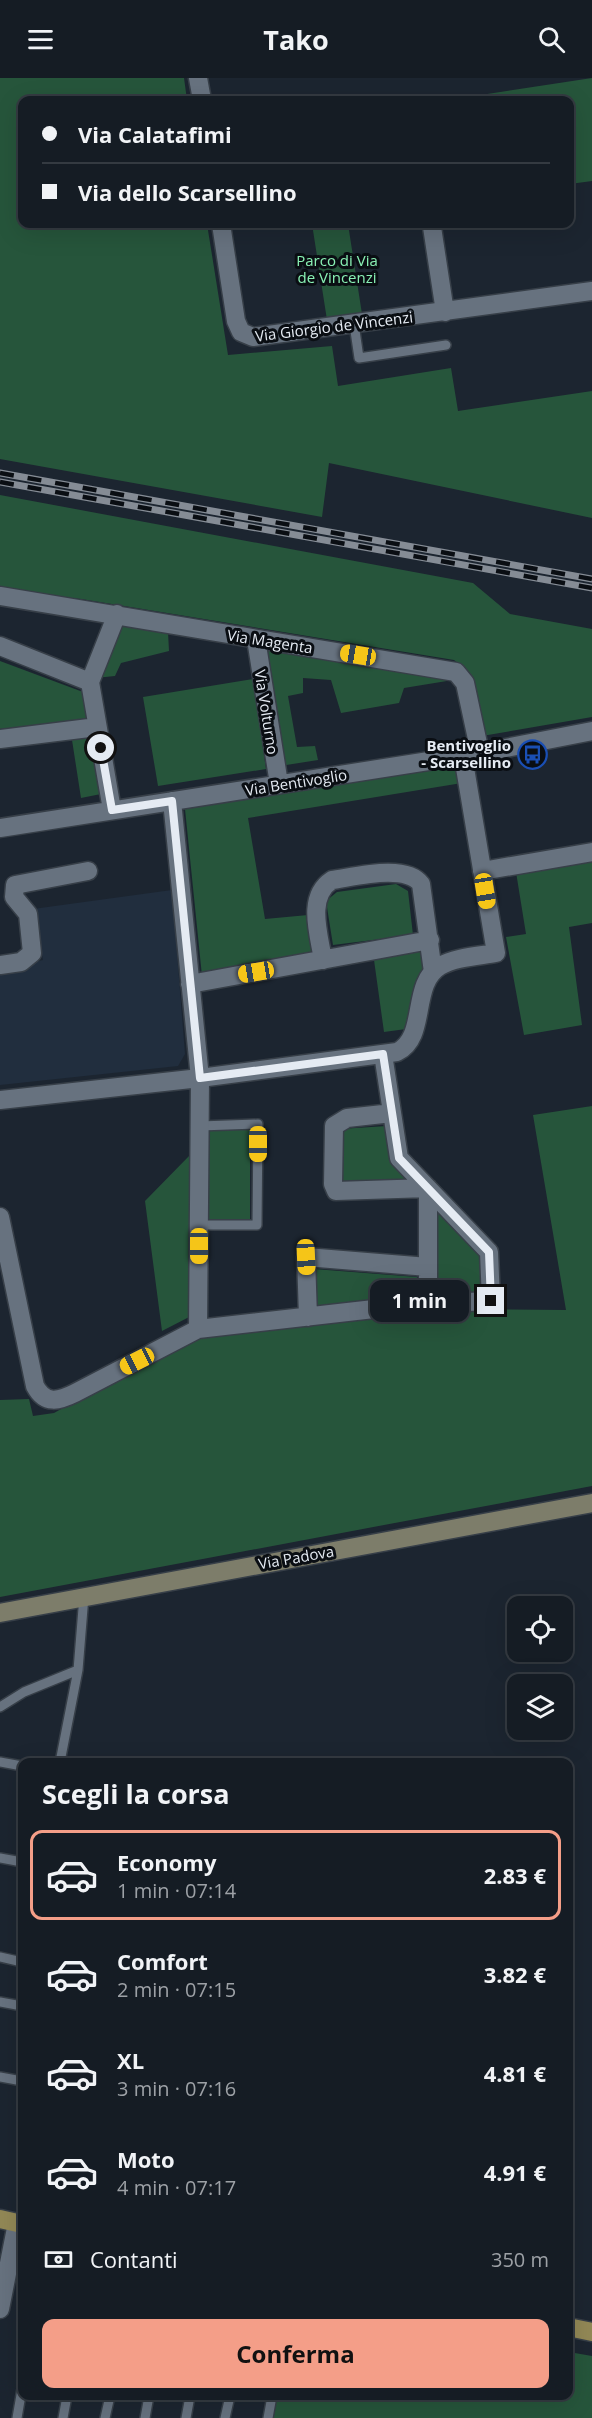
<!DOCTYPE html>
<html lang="it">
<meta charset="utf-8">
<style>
:root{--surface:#151c24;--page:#1e252c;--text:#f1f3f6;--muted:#9da1a6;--line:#343a41;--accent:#f49e88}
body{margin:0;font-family:"Open Sans",sans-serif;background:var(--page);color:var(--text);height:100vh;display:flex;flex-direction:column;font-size:22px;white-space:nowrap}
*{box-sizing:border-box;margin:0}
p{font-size:20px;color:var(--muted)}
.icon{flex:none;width:33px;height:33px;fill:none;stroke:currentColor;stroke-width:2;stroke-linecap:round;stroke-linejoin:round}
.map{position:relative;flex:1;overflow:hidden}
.drawer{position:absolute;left:18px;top:1680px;width:555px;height:642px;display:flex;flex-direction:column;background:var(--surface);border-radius:12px;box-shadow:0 6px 24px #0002,0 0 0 2px var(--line)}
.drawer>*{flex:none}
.guide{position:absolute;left:18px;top:18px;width:556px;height:132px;border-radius:12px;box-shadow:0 6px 24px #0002,0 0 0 2px var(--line);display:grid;align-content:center;height:132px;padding:0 24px;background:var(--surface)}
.controls{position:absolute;left:507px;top:1518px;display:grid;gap:12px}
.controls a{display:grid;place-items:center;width:66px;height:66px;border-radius:12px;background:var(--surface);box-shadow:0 6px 24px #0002,0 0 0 2px var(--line);font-size:30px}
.end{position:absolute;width:27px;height:27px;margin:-14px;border:8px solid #e5ebf3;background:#111;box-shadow:0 0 0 3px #111}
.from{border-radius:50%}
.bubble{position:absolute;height:42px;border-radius:12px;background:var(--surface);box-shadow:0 6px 24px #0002,0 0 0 2px var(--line);font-size:20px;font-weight:700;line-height:42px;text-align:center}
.car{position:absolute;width:18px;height:36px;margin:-18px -9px;border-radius:8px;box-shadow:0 0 4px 2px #0007;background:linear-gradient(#f5c518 24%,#345 0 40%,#f5c518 0 76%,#345 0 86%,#f5c518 0)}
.guide b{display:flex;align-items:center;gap:21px;height:57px;font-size:22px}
.guide b+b{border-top:2px solid var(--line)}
.guide i{width:15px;height:15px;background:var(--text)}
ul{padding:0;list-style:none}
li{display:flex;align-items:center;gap:18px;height:90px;margin:0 12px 9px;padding:0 12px;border:3px solid transparent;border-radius:12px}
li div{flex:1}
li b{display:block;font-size:22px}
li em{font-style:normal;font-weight:700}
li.selected{border-color:var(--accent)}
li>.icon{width:54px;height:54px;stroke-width:1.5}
h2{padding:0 24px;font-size:27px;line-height:72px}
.pay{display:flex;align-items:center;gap:15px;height:66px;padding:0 24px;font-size:22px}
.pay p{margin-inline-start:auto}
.button{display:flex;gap:12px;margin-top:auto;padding:12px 24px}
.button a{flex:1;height:69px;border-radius:12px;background:var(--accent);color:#111;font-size:24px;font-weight:700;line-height:69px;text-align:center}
header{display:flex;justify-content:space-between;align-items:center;height:78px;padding:0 24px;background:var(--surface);font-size:27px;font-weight:700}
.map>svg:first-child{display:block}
</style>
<header><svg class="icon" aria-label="menu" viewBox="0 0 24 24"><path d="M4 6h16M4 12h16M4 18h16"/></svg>Tako<svg class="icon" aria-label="search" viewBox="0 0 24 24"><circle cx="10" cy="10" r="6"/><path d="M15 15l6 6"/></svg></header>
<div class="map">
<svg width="592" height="2340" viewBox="0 0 592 2340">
<rect width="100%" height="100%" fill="#1c2530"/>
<path fill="#212e3e" d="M172,812L185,976L178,988L0,1007V892L43,882L33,831Z"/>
<path fill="#26553b" d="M0,0H184L187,22H22V146H207L228,277L332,268L338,308L451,290L458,333L592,313V440L329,385L322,439L0,381Z
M592,0V103L570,106V22H448Z
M312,146H348L362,236L327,242Z
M0,417L473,505L510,536L592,551V639L482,658L468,593L454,582L81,521L18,514L0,509Z
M119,543L168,554L169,573L121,585L115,598L95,600Z
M264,568L453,602L404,610L399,625L341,635L331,602L303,600V615L288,618L297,669L315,668L318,682L280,688Z
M0,583L83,614L88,641L0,651Z
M253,601L266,691L158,708L143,619Z
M91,659L101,716L81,720L72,662Z
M458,685L462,705L248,740L265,841L308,837L316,877L202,898L185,731Z
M592,783V845L569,849L582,947L524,957L506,859L526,856L516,794Z
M396,806L408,813L413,857L333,867L326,823L337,814Z
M421,873L423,892L406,951L384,954L374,882Z
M592,1028V1408L0,1519V1322L29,1321L33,1338L54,1335L198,1255L427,1231L566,1232L533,1037Z
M387,1048L392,1081L406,1103L342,1108L340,1051Z
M207,1052H250V1144H207Z
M190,1077L193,1237L162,1253L145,1123Z
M435,1125L480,1178L482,1218L434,1221Z
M314,1191L417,1199L416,1217L316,1228Z
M569,2274L592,2278V2340H273L277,2318H568Z"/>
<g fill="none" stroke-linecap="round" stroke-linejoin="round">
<defs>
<path id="lane" d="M354,246L359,280L446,267
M199,1147H257L258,1046L200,1048
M0,1629L24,1614L78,1592
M0,1684L22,1688
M60,1684L78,1592L84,1518
M0,1780L22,1784
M0,1879L22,1884
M0,1924L22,1928
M0,1999L22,2003
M17,2340L22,2311
M63,2340L67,2318
M105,2340L110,2318
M145,2340L149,2318
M186,2340L190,2318
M225,2340L230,2318
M268,2340L272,2318"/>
<path id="street" d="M198,0L202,22
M221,146L236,243L241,254L253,259L592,213
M432,149L445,234
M0,518L456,594L465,605L480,675
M256,561L279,706
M0,568L90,604
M0,661L97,649
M172,723L200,1000L198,1251
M112,732L90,604L117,536
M0,750L480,675L592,653
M482,793L592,774
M323,882C319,856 306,819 332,802C354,799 406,785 421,806L433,894
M0,887L21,884L32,875L28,836L14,819L15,807L88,793
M190,906L430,862
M0,1022L200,1000L397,974C428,959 410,906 440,888C455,879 479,878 496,875L463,678
M392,1035L347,1040L334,1048L333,1106L336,1113L428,1110V1226
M0,1139L35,1308C45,1327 59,1323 75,1315L198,1251L418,1226L491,1223L489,1174L399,1080L383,976
M308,1239L306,1179L428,1189
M0,2231L17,2145"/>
<path id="secondary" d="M0,1535L592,1425"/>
<path id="primary" d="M0,2141L22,2146
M568,2249L592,2254"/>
</defs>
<use href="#lane" stroke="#373f48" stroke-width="12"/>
<use href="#street" stroke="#373f48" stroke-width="21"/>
<use href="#secondary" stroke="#373f48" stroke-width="21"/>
<use href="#primary" stroke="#373f48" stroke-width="21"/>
<use href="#lane" stroke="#67727f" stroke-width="9"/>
<use href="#street" stroke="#67727f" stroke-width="18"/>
<use href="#secondary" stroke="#7d7d6a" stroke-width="18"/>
<use href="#primary" stroke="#928856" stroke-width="18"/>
<defs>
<path id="rail" d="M0,395L592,501
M0,404L592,510"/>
</defs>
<use href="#rail" stroke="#858c95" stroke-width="7"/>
<use href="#rail" stroke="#0a0e13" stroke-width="4.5" stroke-dasharray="14" stroke-linecap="butt"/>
</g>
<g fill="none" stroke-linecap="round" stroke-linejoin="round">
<path stroke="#e5ebf3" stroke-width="8" d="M101,670L112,732L172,723L200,1000L383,976L399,1080L489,1174L491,1223"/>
</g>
<defs>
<symbol id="bus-ring" viewBox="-11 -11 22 22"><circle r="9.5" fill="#0a0e13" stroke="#1a4fb4" stroke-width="1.5"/><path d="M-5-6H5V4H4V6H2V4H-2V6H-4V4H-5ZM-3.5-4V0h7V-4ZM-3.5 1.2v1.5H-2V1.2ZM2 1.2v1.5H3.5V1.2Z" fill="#1a4fb4"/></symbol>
</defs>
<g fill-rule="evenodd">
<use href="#bus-ring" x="516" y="660" width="33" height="33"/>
</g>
<g text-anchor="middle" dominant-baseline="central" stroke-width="6" stroke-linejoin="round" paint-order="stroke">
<g font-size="15" fill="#89f1b4" stroke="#0a0e13">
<text x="337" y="182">Parco di Via<tspan x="337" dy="17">de Vincenzi</tspan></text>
</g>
<g font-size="15" fill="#e5ebf3" stroke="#0a0e13">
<text transform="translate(334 248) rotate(-7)">Via Giorgio de Vincenzi</text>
<text transform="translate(270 563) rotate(9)">Via Magenta</text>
<text transform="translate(267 634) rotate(81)">Via Volturno</text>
<text transform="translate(296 704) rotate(-9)">Via Bentivoglio</text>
<text transform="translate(296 1479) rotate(-10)">Via Padova</text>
</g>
<g font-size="15" font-weight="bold" fill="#e5ebf3" stroke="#0a0e13" text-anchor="end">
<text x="511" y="667">Bentivoglio<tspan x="511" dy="17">- Scarsellino</tspan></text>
</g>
</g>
</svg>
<div class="controls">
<a><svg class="icon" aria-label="locate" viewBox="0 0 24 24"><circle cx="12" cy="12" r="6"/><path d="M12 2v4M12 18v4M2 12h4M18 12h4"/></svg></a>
<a><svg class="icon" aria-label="layers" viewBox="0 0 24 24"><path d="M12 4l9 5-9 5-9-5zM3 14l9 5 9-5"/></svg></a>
</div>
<i class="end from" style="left:101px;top:670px"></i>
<i class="end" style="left:491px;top:1223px"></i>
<div class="bubble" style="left:370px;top:1202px;width:99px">1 min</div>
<i class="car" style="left:358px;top:577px;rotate:279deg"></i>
<i class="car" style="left:485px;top:813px;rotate:171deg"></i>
<i class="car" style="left:256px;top:894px;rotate:260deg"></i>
<i class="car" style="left:258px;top:1066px;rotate:180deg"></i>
<i class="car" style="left:199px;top:1168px;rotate:180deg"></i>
<i class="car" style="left:306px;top:1179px;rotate:177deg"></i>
<i class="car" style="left:137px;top:1283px;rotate:243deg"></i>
<div class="guide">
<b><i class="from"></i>Via Calatafimi</b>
<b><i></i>Via dello Scarsellino</b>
</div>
<section class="drawer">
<h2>Scegli la corsa</h2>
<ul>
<li class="selected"><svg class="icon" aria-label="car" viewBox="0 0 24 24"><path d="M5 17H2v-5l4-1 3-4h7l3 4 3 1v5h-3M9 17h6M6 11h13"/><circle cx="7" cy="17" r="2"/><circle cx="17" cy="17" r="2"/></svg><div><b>Economy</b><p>1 min · 07:14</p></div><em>2.83 €</em></li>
<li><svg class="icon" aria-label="car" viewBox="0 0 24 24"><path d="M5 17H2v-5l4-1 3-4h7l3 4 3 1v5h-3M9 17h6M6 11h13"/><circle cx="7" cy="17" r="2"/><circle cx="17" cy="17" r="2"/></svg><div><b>Comfort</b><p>2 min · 07:15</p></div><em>3.82 €</em></li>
<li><svg class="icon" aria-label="car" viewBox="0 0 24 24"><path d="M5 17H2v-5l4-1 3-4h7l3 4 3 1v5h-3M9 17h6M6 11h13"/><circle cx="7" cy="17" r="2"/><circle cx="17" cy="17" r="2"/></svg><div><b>XL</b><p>3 min · 07:16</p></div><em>4.81 €</em></li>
<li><svg class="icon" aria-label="car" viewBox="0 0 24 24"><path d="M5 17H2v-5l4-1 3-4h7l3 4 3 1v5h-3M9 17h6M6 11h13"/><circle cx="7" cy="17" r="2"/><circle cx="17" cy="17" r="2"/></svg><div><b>Moto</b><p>4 min · 07:17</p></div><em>4.91 €</em></li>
</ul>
<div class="pay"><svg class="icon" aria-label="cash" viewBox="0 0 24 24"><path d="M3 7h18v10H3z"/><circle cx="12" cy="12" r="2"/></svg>Contanti<p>350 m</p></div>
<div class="button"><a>Conferma</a></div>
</section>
</div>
